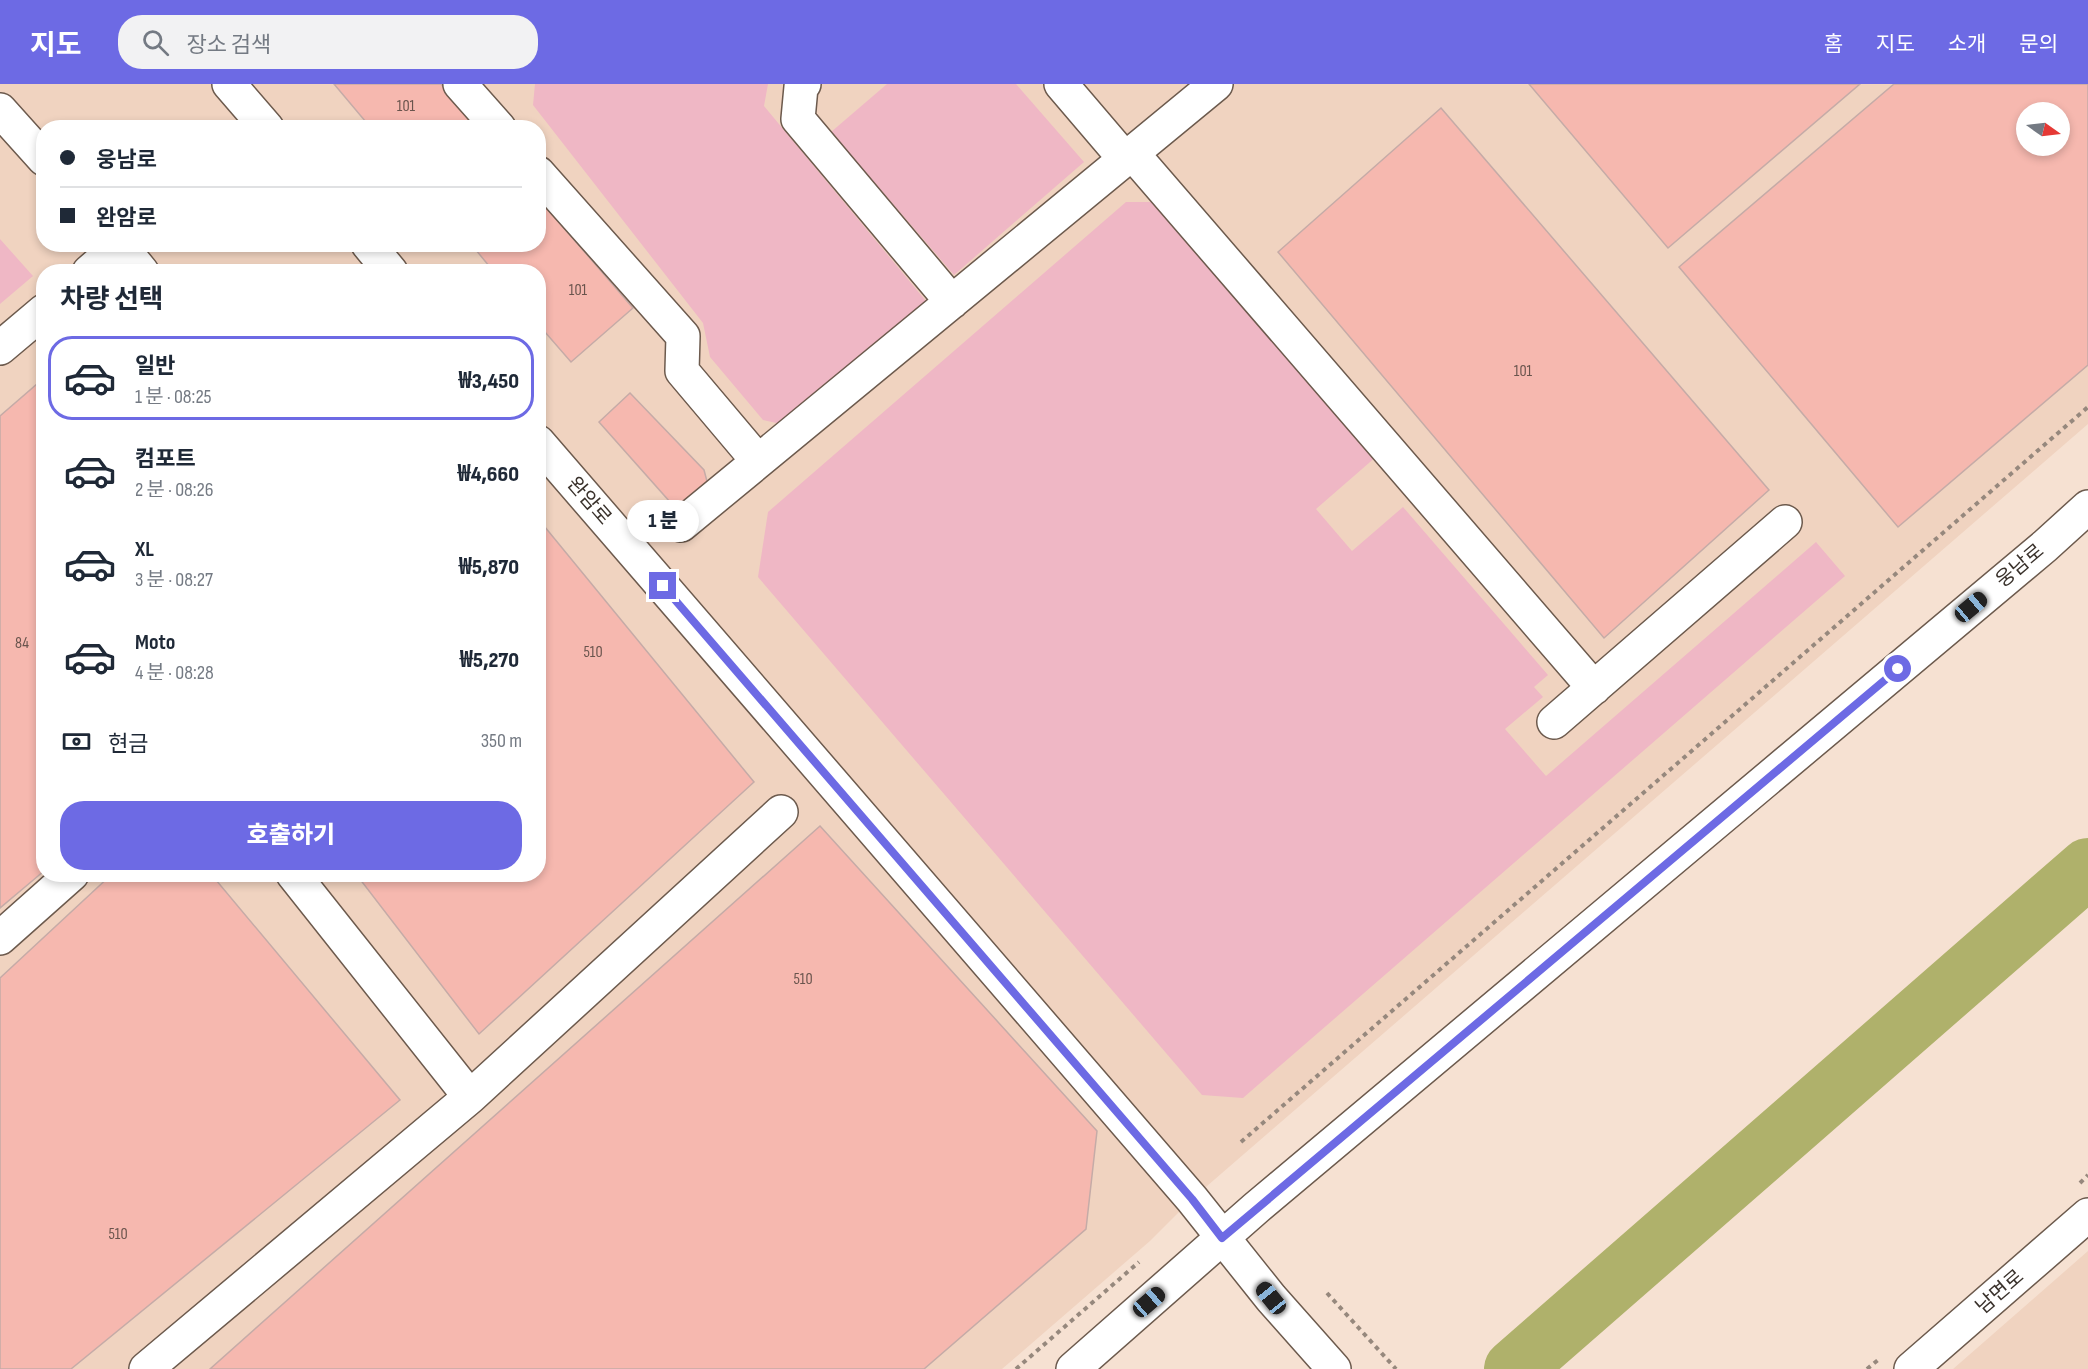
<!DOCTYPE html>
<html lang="ko">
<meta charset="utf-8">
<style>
:root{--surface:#fff;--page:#f2f2f3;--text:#1f2937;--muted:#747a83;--line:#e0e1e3;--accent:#6d6ae4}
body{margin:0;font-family:"Sofia Sans Condensed","Noto Sans KR",sans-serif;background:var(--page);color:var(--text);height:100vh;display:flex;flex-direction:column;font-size:22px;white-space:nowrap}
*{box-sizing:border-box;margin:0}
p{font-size:20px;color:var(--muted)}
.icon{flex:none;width:33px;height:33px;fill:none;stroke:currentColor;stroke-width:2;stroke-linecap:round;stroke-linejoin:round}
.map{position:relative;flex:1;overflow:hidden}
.panel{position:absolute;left:36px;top:180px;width:510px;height:618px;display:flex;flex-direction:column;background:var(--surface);border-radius:24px;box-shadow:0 3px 9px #0003}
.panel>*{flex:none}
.banner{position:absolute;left:36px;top:36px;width:510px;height:132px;border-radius:24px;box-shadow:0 3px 9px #0003;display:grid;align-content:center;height:132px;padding:0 24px;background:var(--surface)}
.needle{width:39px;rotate:104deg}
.controls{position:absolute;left:2016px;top:18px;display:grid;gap:12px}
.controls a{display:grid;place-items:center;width:54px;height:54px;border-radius:50%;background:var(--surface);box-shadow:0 3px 9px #0003;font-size:30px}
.end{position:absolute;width:27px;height:27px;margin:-14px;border:8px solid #6d6ae4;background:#fff;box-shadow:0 0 0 3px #fff}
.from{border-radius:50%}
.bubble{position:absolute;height:42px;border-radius:21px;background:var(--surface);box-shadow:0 3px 9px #0003;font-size:20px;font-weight:800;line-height:42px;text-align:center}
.car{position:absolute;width:18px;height:36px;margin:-18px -9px;border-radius:8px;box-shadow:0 0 4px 2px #0007;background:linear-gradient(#222 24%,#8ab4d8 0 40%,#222 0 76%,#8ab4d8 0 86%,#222 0)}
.banner b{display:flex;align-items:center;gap:21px;height:57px;font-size:22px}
.banner b+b{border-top:2px solid var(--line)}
.banner i{width:15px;height:15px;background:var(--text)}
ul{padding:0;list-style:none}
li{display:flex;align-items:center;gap:18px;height:84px;margin:0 12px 9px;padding:0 12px;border:3px solid transparent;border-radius:24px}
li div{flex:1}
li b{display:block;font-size:22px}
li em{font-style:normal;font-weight:800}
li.active{border-color:var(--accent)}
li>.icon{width:54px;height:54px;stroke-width:1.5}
h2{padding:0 24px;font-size:27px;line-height:72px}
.pay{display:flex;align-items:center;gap:15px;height:66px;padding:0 24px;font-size:22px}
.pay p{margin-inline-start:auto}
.cta{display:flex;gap:12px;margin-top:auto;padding:12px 24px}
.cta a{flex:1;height:69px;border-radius:24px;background:var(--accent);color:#fff;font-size:24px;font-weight:800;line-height:69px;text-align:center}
header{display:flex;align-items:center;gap:36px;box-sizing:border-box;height:84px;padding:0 30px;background:var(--accent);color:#fff}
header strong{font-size:28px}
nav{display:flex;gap:33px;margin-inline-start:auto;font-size:21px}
.search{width:420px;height:54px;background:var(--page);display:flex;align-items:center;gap:15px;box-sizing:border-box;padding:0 21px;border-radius:24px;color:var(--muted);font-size:22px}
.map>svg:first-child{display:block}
</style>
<header>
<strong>지도</strong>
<div class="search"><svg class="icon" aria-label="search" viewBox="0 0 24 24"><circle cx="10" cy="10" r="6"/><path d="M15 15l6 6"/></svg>장소 검색</div>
<nav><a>홈</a><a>지도</a><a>소개</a><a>문의</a></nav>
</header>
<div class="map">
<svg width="2088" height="1285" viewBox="0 0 2088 1285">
<rect width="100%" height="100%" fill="#f6e1d2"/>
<path fill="#f0d3c0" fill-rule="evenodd" d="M0,0H2088V340L1192,1115L1150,1157L1002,1285H0ZM2026,28H2060V62H2026ZM44,44H538V160H44ZM44,188H538V790H44Z
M2088,1167V1285H1953Z"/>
<path fill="#efb7c5" d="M535,0H768L764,22L926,217L781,340L763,336L710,273L703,239L533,21Z
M887,0H1016L1084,78L954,191L831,48Z
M1126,118H1159L1377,372L1316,425L1352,467L1403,423L1548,591L1534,603L1543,613L1505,645L1546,692L1816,458L1845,492L1243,1014L1202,1011L758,493L768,428Z
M0,155L33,192L0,220Z"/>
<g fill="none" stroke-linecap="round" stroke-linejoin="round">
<path stroke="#afb16b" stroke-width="60" d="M1514,1285L2088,784"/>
</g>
<path fill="#f6b8af" stroke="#c5aba7" stroke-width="1.5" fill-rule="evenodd" d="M334,0H441L478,44H371Z
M1529,0H1860L1668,164Z
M1894,0H2088V281L1898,443L1679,183ZM2026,28H2060V62H2026Z
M1441,24L1769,406L1604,554L1278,168Z
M538,114L633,224L571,278L538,240V188H494L471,160H538Z
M44,294V787L0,824V332Z
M630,309L704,386L708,401L683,424L671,419L599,338Z
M540,437L754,698L479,950L356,790H538Z
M820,742L1097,1047L1086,1145L924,1285H210Z
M112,790H211L400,1016L71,1285H0V894Z"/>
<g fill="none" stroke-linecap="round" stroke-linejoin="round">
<defs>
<path id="minor" d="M460,0L499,44
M804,0L801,3L798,35L952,218
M1061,0L1125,75
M0,26L44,75
M1132,69L1594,604
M538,89L683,252L682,287L758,377
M89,188L120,161L142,188
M0,264L44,227
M681,441L1216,0
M1554,638L1785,438
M293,790L470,1013
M0,854L72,790
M146,1285L470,1013L781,728
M1073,1285L1256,1124L2045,462L2088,423
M1911,1285L2088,1131"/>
<path id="major" d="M229,0L267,44
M368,160L391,188
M538,358L1192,1115L1271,1214L1334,1285"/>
</defs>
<use href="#minor" stroke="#6c5a4d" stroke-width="36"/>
<use href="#major" stroke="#6c5a4d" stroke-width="36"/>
<path stroke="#96887d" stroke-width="4" stroke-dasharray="4.5 4.5" stroke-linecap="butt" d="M1241,1058L2088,323
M2080,1099L2088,1091
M1327,1209L1396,1285
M1016,1285L1139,1178
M1867,1285L1878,1276"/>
<use href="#minor" stroke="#fff" stroke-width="33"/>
<use href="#major" stroke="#fff" stroke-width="33"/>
</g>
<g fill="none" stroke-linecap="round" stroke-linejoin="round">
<path stroke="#6d6ae4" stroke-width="8" d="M663,502L1192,1115L1222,1154L1898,585"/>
</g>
<g text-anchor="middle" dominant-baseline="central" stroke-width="4.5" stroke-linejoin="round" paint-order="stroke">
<g font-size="16" fill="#69544d">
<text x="406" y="22">101</text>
<text x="578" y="206">101</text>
<text x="1523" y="287">101</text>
<text x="22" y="559">84</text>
<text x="593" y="568">510</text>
<text x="803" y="895">510</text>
<text x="118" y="1150">510</text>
</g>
<g font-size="20" fill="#3a322c" stroke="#fff">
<text transform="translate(589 417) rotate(49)">완암로</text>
<text transform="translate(2020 482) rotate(-40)">웅남로</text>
<text transform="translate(2000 1208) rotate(-41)">남면로</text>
</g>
</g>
</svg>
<div class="controls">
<a><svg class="needle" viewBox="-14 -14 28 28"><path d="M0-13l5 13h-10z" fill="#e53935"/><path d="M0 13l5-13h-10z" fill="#747a83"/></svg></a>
</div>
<i class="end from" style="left:1898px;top:585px"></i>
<i class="end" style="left:663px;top:502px"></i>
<div class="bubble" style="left:627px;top:416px;width:72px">1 분</div>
<i class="car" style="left:1971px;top:523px;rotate:50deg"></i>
<i class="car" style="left:1271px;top:1214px;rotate:321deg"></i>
<i class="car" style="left:1149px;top:1218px;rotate:49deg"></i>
<div class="banner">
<b><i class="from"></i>웅남로</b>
<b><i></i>완암로</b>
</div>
<section class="panel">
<h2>차량 선택</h2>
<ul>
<li class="active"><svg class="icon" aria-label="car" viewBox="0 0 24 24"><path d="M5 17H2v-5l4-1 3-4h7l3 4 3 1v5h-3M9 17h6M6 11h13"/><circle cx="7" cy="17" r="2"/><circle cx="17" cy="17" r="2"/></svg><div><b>일반</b><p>1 분 · 08:25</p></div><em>₩3,450</em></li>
<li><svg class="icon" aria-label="car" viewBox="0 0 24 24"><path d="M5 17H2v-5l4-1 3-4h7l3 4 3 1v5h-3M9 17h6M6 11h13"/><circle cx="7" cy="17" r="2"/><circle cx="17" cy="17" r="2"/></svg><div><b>컴포트</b><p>2 분 · 08:26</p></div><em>₩4,660</em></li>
<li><svg class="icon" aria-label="car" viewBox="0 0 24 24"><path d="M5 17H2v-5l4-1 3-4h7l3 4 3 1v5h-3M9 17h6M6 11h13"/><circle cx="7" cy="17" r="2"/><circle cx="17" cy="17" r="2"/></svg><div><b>XL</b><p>3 분 · 08:27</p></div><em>₩5,870</em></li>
<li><svg class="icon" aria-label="car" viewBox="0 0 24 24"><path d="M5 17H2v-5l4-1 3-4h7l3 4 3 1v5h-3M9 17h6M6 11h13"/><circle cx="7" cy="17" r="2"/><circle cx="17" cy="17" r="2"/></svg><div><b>Moto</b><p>4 분 · 08:28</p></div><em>₩5,270</em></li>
</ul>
<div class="pay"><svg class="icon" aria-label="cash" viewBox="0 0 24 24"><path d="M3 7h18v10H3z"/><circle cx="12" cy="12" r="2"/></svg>현금<p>350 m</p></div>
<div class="cta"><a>호출하기</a></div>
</section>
</div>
